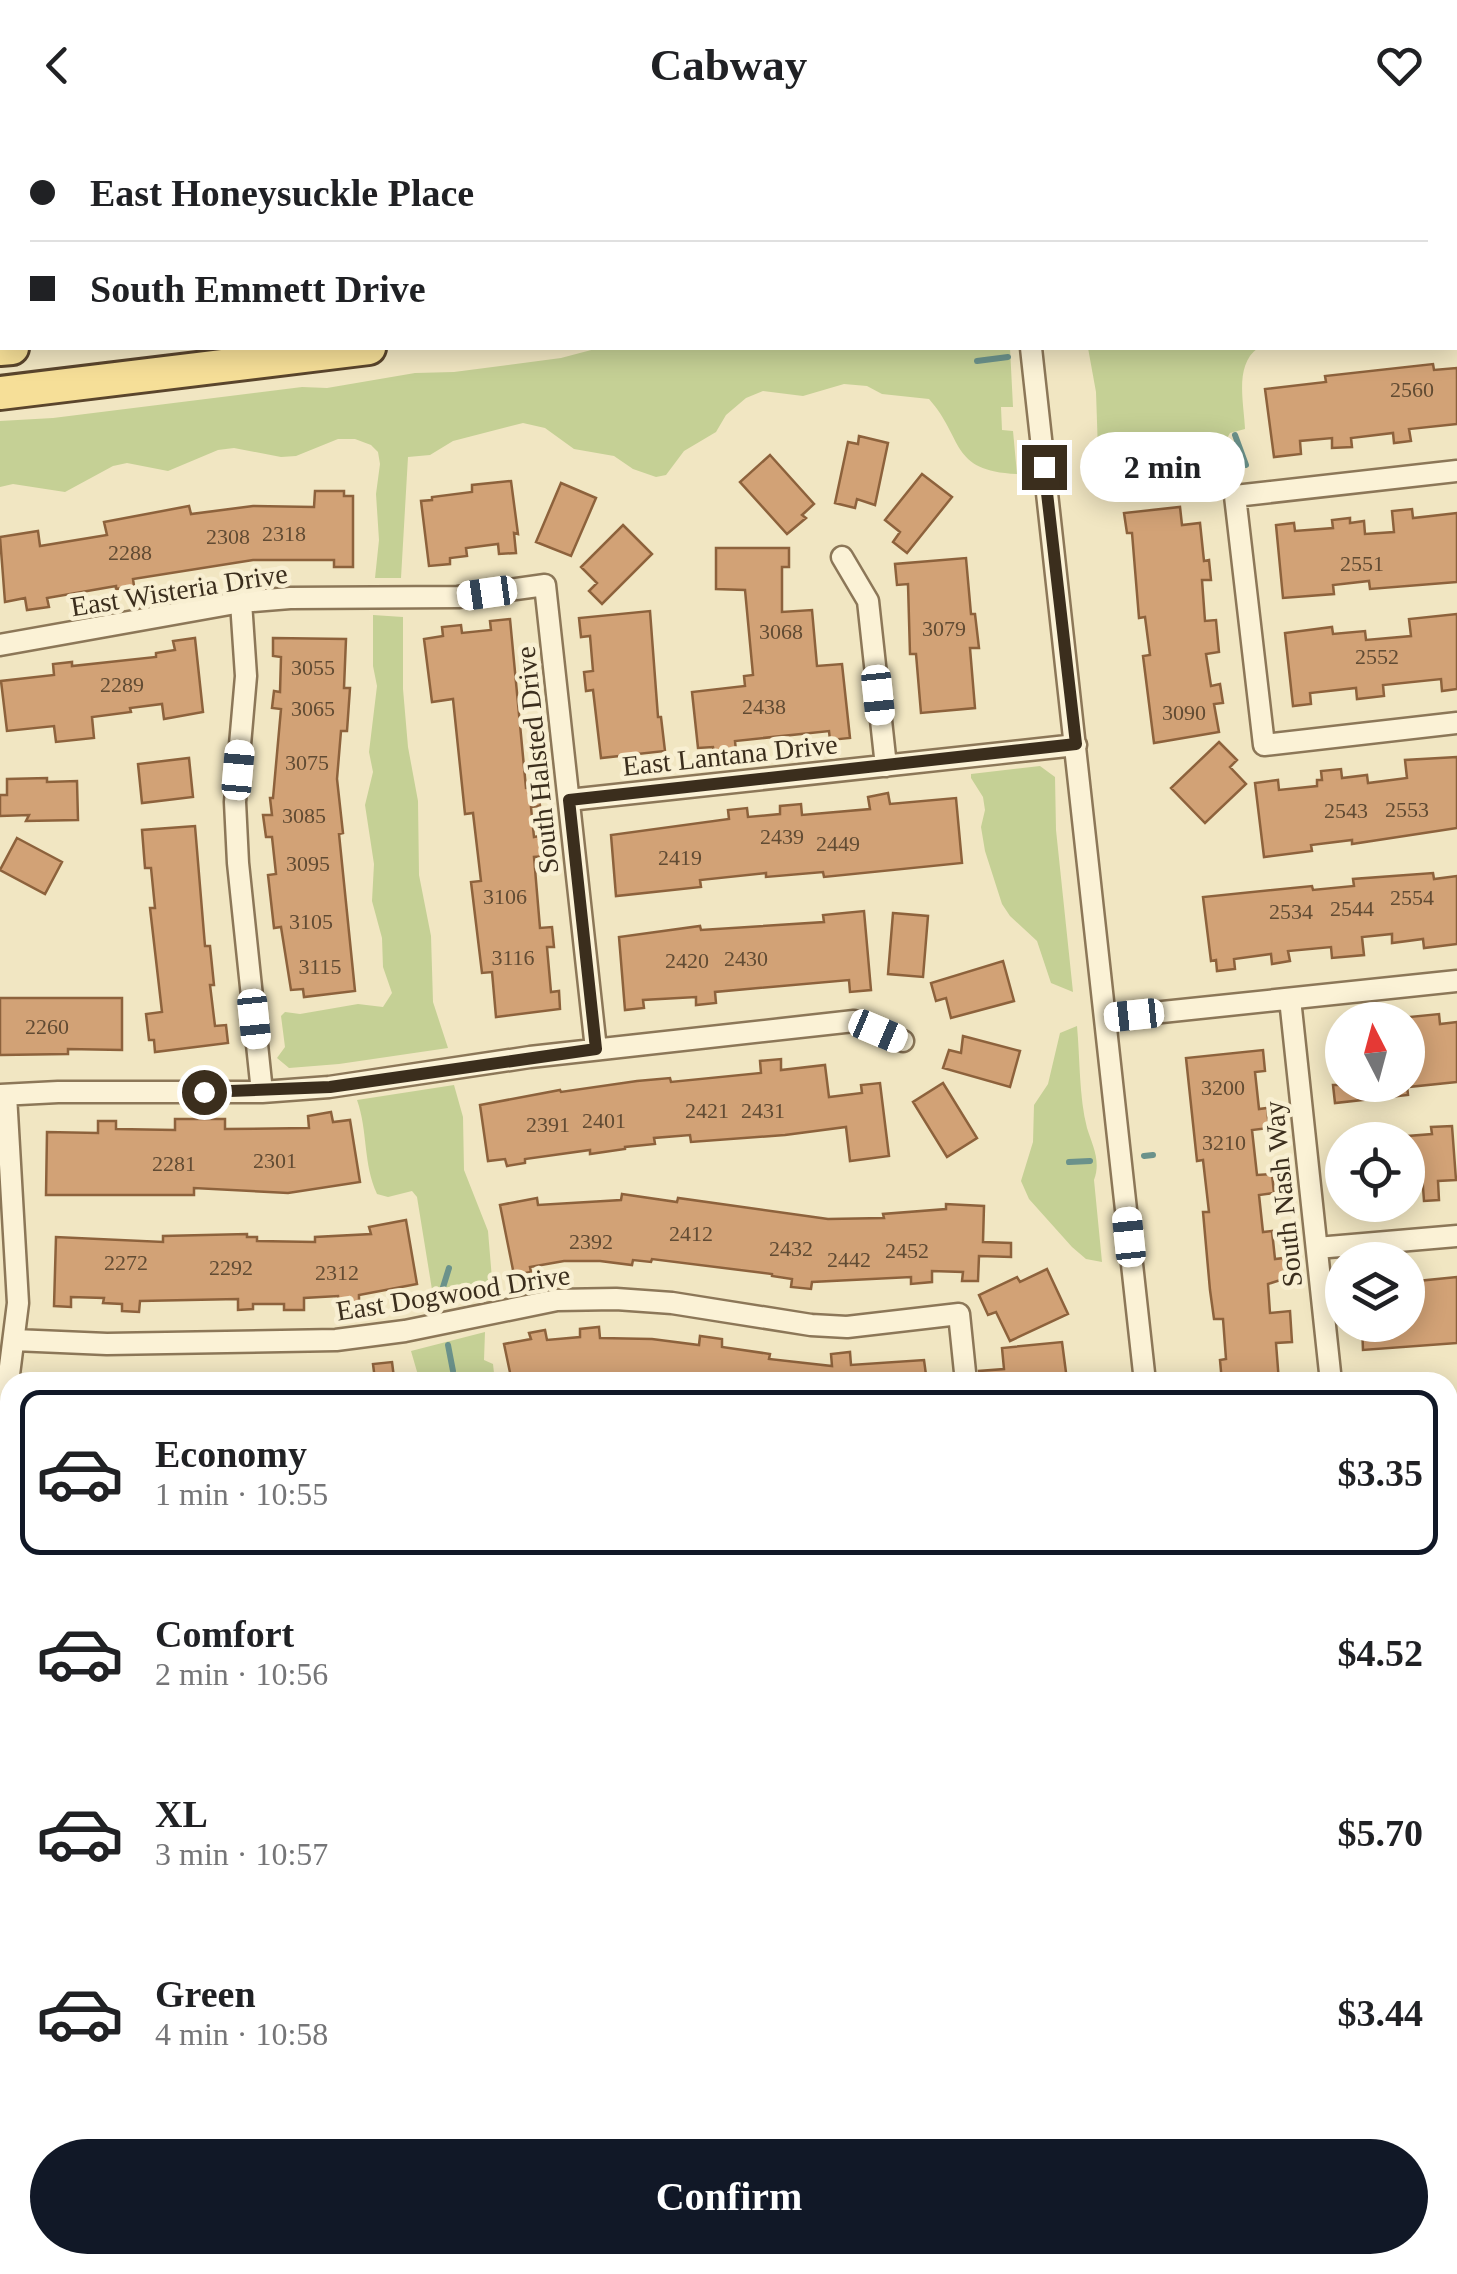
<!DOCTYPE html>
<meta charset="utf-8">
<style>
:root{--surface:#fff;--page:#f2f2f2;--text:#202124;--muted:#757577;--line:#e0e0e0;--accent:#111827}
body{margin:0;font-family:Georgia,serif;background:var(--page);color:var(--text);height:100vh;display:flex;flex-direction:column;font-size:38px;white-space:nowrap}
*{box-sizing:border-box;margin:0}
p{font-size:32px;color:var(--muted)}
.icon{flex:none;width:55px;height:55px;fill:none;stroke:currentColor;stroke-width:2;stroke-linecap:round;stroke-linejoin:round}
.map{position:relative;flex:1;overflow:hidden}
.panel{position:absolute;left:0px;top:1242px;width:1458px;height:902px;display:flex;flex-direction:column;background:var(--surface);border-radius:30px 30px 0 0;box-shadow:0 5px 25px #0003}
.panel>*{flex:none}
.top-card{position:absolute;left:0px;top:0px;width:1458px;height:220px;box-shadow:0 5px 25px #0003;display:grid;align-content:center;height:220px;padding:0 30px;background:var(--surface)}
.needle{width:65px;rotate:354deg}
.buttons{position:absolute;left:1325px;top:872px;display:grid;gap:20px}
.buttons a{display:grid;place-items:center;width:100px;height:100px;border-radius:50%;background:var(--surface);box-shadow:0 5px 25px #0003;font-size:50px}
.end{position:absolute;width:45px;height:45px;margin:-22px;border:12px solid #3b2e1d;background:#fff;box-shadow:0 0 0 5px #fff}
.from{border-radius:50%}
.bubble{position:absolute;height:70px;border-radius:35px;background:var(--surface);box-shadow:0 5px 25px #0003;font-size:32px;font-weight:800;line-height:70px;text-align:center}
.car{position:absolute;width:30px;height:60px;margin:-30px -15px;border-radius:12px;box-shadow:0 0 8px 2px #0007;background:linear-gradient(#fff 24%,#345 0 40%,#fff 0 76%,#345 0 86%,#fff 0)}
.top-card b{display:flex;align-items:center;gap:35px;height:95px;font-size:38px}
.top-card b+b{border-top:2px solid var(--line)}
.top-card i{width:25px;height:25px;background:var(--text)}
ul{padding:18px 0 0;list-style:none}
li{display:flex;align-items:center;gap:30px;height:165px;margin:0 20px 15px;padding:0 10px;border:5px solid transparent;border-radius:20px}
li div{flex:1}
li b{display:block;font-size:38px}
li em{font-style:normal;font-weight:800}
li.on{border-color:var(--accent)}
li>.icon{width:90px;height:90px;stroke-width:1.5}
.action{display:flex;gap:20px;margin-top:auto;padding:20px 30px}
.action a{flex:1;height:115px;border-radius:60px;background:var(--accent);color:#fff;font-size:40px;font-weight:800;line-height:115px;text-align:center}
header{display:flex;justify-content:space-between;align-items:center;height:130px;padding:0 30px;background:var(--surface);font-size:45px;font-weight:800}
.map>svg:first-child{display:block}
</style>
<header><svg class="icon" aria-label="back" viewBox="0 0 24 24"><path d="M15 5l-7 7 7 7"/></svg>Cabway<svg class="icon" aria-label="heart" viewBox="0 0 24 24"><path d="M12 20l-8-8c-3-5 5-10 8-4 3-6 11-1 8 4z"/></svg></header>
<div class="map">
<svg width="1457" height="2144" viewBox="0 0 1457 2144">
<rect width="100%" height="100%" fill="#f1e6c2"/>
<path fill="#e7e2af" d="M0,0H1007V2H2L0,195Z"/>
<path fill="#c5d095" d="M645,218H1010L1013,277H1001L1002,300L1013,301L1017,344C949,341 964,308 929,269L882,264L867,256L844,254L803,266L763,261L746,268L726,285L716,302L684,321L666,345L656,347L633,339L614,326L574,319L545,298L523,293L453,311L430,325L408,327L401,448H375L379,410L376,364L380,334L378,322L371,315L355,309H338L296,326L281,327L234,318L218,320L168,341L127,333L113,336L65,362L13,354L0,357V291L53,288L302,257L327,258L415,243L454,242L561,228L595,219Z
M1088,218H1258C1234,235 1244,273 1245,299L1230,303L1225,312L1230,321L1200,354L1139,359L1113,345L1105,336L1098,321L1096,262Z
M373,485L403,487V559L408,617L418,671L419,745L431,806L433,872L448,918L339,934L289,938L277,928L285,917L281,886L285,882L300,884L358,874L383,877L392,863L383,837L382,808L372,771L374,734L365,675L373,642L369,622L377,556L373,536Z
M1040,636L1055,647L1056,700L1073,862L1051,853L1037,811L1010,786L1002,774L985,721L981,697L985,680L983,667L971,648V644Z
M1077,896C1080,928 1079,967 1087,998C1093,1017 1101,1031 1094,1050L1102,1132L1086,1129L1072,1117L1029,1069L1021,1051L1033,1012L1034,975L1048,954L1060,903Z
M454,955L463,987L464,1040L488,1101L493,1161L434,1172L417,1067L412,1061L388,1067L377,1064C363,1034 368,1001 357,970Z
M485,1202L484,1230L493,1234L495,1252H420L411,1221Z
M1457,1813V2144H911L910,2135H1448V1815Z"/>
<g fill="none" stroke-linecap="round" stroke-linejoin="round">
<path stroke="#6b928b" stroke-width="6" d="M1267,0V2
M977,231L1008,227
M1235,305L1246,335
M1144,1026L1153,1025
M1069,1032L1090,1031
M440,1167L449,1138
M448,1215L453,1241"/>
</g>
<path fill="#d2a276" stroke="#8d623c" stroke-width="2.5" d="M1433,234L1434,240L1457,238V294L1409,299L1411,311L1394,313L1393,303L1351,308L1352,317L1332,318V308L1300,311L1301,324L1274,327L1265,259L1326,252L1325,246Z
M859,306L888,313L875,375L857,369L855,378L835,373L848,312L858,314Z
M770,325L814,374L802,385L806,388L787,404L740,352Z
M922,344L952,367L907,423L893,412L900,402L885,390Z
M511,351L518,404L514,403L516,423L499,424L498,414L466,418L467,426L450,428V434L429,436L421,371L432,370V367L472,362V355Z
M561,353L596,368L571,426L536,412Z
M315,361H344V366H353V437H334V430H253L133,449L134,456L116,459V456L47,468L49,477L27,480L25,468L5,472L0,407L38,401L40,416L107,405L104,392L189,376L191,384L253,376L314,377Z
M1180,377L1182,395L1200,393L1204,431L1209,430L1211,450H1202L1205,491L1216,490L1219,522L1206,524L1211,556L1220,554L1223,573L1214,574L1219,602L1154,613L1143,526L1150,525L1145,487L1139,488L1132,403H1127L1124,383Z
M1412,379L1413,388L1457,383V452L1370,459L1369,451L1333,455L1334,464L1283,468L1276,395L1294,393L1295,401L1333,398L1332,390L1350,388V393L1364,391L1365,404L1394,402L1392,381Z
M623,395L652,424L602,474L589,461L597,453L581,437Z
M716,418H789V437H782V482L812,480L817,536L842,534L850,608L830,610L829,601L735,611L736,621L714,623L713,617L698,618L692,562L745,556L744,546L753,545L745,460L716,459Z
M966,428L971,484H975L979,518H970L975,578L921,583L916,524H910L908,454L897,455L895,434Z
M650,481L658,587H661L665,621L601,628L593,560L586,561L584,542L593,541L590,506L581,507L579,488Z
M1457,484V559L1442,561L1441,549L1383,555L1384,566L1357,569L1356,558L1310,563L1311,574L1293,576L1285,503L1332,497L1333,504L1365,501L1366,510L1411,506L1409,489Z
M510,489L526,658L538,657L540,676L531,677L534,707L545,705L547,726L534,727L540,798L552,797L554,817H547L551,862L559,861L560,879L496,887L492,842L482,843L471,752L481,751L473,683L465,684L453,569L432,572L424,509L443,506L442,497L461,495L462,503L491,500L490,491Z
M195,508L203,582L164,589L162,574L130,578L131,582L92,587L94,608L56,612L54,596L7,601L1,551L54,545L53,534L72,532V536L156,527V523L175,520L173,511Z
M273,508L346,509L344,558H350L347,601H341L337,649L343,703L339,704L355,861L304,867L303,859L291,860L281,797L274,798L268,745L276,744L272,707H266L263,685H272L270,668H273L281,579L272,578L274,561L280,562L281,527L273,526Z
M1219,612L1237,630L1230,637L1246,654L1205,693L1171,658Z
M1457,627V698L1352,714V710L1311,715L1312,721L1264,727L1255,653L1278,650L1279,660L1317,656V650H1322L1321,641L1341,639L1342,648L1367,645L1368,653L1407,648L1405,630Z
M189,628L193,667L142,673L138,634Z
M47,648V652L77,651L78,690L26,691L29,685L0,686V665H7V649Z
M888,663L890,674L956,668L962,733L824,747L823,742L766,747V743L700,750L701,757L616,766L611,705L729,689L728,680L747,678L748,687L780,684V676L801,674L802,685L870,679L868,667Z
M195,696L205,816H210L214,855H210L215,896L226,895L228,913L155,922L154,910H149L146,884L162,882L150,778H155L151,738H145L142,700Z
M17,708L62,732L45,764L0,740Z
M1433,743L1434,749L1457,746V814L1424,818L1423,809L1392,813V804L1362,807L1364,825L1332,828L1331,817L1288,821L1290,831L1272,834L1271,824L1234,829L1235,839L1217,841L1216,830L1211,831L1203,767L1312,756L1313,760L1354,756L1353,749Z
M864,781L871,860L850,862L849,850L715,862L716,873L696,875V867L643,870L644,878L625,880L619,807L700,796L701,800L824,792L823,785Z
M893,783L928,786L923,847L888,844Z
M1003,831L1014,871L951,888L946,868L936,871L931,853Z
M0,868H122V920L68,919V924L0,925Z
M1439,884L1440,894L1457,892V952L1408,957V908L1411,907L1409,887Z
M963,906L1020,921L1010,957L943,938L949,920L961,923Z
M1263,920L1265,941L1255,942L1259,979L1267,978L1269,998L1252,1000L1257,1045L1272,1044L1274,1063L1259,1065L1263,1102L1272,1101L1275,1129L1284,1128L1287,1148L1268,1154L1270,1183L1290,1181L1292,1212L1276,1213L1279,1252H1222L1220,1230L1226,1229L1223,1189H1214L1210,1160L1203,1082H1209L1203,1030L1197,1031L1186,928Z
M781,929V940L825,935L829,967L862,963L861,955L880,953L889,1026L850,1031L846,997L785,1005L691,1012L690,1005L654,1008L655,1014L625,1017V1019L590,1024V1020L525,1029V1033L507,1036L505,1029L488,1031L480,975L560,960L561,962L637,951L670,948L671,952L761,943L760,931Z
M943,953L977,1008L947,1027L913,972Z
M1333,955H1407L1408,965L1335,973Z
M331,982L333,992L350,990L360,1052L288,1063L194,1058V1065H46L47,1002L98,1003V991H116V999L175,1000V989H225V999L309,998L308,986Z
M1452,996L1456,1050L1438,1051L1439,1070L1424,1071L1422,1043L1408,1044V1006L1432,1004L1431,997Z
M622,1064L677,1072L678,1068L828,1089L884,1088L883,1084L946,1079V1074L984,1076L983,1112L1011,1113V1127L979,1126L978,1151H962L963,1142L932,1141V1152L911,1154V1147L812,1152L811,1159L791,1157L792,1149L772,1146V1144L652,1129L651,1132L633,1130L632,1135L600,1131H564L530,1137L531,1142L514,1145L500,1075L537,1068L538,1075L621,1070Z
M406,1090L417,1154L359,1165V1173L339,1174L338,1166L304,1168V1180H284V1174H253V1179L238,1180V1169L140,1171L139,1182L122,1181V1174L103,1173L104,1168L71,1167V1177L54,1176L56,1107L163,1112V1106L247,1104V1107H257V1111L315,1112V1107L371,1104L369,1097Z
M1047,1139L1068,1184L1010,1211L996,1182L988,1185L979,1165L1017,1147L1020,1152Z
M1457,1147V1213L1363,1220L1362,1195H1408V1152Z
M599,1197L600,1208L652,1209L699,1215L700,1206L722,1209V1217L770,1224L769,1229L832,1236L831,1224L850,1222L851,1235L924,1230L927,1252H512L504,1214L531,1209L529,1203L545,1200L547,1210L580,1207V1199Z
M1062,1212L1067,1250L980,1252L979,1241L1004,1239L1002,1218Z
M392,1232L394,1248L375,1250L373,1234Z"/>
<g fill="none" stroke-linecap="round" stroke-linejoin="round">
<defs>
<path id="street" d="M1031,218L1145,1252
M1457,341L1235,366L1264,615L1457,593
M842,427L868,471L886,636
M241,472L246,546L235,672L238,733L262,962
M0,515L241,472L290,468L458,467L545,455L596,919
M569,670L1076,615
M1290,869L1331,1252
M1105,888L1457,851
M0,965L58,962H262L329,957L530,927L854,891L903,911
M1317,1118L1457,1106
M14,1210L107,1214L336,1210L405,1201L557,1170L616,1169L672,1173L811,1195L847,1197L959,1184L966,1252
M0,1316L18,1173L6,965
M1448,1357H1457
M0,1452L10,1453
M1448,1610L1457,1609
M1448,1799L1457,1798
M0,1878L10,1881
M0,2075L10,2078
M714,2135L715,2144
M893,2135L894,2144"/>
<path id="secondary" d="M1022,0L1023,2"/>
<path id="primary" d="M1455,41H1457
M1455,85H1457
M0,219L12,218
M0,263L369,218"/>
</defs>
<use href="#street" stroke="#8c7758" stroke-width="25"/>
<use href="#secondary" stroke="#6e583b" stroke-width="35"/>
<use href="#primary" stroke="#5a452c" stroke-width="38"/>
<use href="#street" stroke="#fbf2d6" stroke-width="20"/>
<use href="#secondary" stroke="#fbf2d6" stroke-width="30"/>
<use href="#primary" stroke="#f6df98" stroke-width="32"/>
</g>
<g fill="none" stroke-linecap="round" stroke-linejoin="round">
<path stroke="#3b2e1d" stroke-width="12" d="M204,962L330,957L596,919L569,670L1076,614L1044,337"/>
</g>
<g text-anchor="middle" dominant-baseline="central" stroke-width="9" stroke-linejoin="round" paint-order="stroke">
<g font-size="22" fill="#614b33">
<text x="1412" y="259">2560</text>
<text x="284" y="403">2318</text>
<text x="228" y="406">2308</text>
<text x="130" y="422">2288</text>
<text x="1362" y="433">2551</text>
<text x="944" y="498">3079</text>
<text x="781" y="501">3068</text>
<text x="1377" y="526">2552</text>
<text x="313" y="537">3055</text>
<text x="122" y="554">2289</text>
<text x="764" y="576">2438</text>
<text x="313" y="578">3065</text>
<text x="1184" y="582">3090</text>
<text x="307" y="632">3075</text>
<text x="1407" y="679">2553</text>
<text x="1346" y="680">2543</text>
<text x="304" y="685">3085</text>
<text x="782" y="706">2439</text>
<text x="838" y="713">2449</text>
<text x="680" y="727">2419</text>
<text x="308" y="733">3095</text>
<text x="505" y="766">3106</text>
<text x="1412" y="767">2554</text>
<text x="1352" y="778">2544</text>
<text x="1291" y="781">2534</text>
<text x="311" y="791">3105</text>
<text x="513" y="827">3116</text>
<text x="746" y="828">2430</text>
<text x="687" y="830">2420</text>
<text x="320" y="836">3115</text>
<text x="47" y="896">2260</text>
<text x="1223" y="957">3200</text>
<text x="707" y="980">2421</text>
<text x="763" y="980">2431</text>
<text x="604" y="990">2401</text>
<text x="548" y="994">2391</text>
<text x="1224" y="1012">3210</text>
<text x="275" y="1030">2301</text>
<text x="174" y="1033">2281</text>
<text x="691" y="1103">2412</text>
<text x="591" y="1111">2392</text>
<text x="791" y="1118">2432</text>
<text x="907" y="1120">2452</text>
<text x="849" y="1129">2442</text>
<text x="126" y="1132">2272</text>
<text x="231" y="1137">2292</text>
<text x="337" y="1142">2312</text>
</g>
<g font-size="28" fill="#3b2e1d" stroke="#f8efd2">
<text transform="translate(179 460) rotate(-9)">East Wisteria Drive</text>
<text transform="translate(730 625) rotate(-6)">East Lantana Drive</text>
<text transform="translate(537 630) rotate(-96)">South Halsted Drive</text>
<text transform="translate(1283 1064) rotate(-96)">South Nash Way</text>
<text transform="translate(453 1163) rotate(-9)">East Dogwood Drive</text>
</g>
</g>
</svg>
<div class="buttons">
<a><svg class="needle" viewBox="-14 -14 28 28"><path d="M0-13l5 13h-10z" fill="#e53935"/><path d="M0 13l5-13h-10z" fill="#757577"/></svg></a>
<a><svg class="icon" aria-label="locate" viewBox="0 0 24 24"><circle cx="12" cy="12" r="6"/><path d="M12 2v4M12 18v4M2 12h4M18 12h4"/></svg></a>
<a><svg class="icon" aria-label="layers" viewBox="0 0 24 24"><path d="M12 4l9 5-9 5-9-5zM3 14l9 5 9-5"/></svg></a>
</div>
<i class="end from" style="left:204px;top:962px"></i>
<i class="end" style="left:1044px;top:337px"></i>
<div class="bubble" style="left:1080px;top:302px;width:165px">2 min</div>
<i class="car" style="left:487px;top:463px;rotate:262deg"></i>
<i class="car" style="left:878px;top:565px;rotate:174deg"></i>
<i class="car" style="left:238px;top:640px;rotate:5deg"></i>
<i class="car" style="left:1134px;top:885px;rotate:264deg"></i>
<i class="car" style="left:254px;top:889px;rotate:174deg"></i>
<i class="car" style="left:878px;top:901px;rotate:113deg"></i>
<i class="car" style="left:1129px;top:1107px;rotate:354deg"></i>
<div class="top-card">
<b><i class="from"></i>East Honeysuckle Place</b>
<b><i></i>South Emmett Drive</b>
</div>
<section class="panel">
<ul>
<li class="on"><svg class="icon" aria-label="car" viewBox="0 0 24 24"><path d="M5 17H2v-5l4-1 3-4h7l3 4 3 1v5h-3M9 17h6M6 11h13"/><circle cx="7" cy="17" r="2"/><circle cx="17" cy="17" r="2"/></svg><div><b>Economy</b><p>1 min · 10:55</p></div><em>$3.35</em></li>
<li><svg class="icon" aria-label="car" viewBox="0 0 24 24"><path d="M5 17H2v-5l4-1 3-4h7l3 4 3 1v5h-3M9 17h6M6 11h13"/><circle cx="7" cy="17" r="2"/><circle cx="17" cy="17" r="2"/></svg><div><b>Comfort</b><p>2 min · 10:56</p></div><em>$4.52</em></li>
<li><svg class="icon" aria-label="car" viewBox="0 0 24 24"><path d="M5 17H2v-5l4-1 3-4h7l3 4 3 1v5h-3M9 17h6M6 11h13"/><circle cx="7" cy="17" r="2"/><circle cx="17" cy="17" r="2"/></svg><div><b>XL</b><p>3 min · 10:57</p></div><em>$5.70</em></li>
<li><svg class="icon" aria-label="car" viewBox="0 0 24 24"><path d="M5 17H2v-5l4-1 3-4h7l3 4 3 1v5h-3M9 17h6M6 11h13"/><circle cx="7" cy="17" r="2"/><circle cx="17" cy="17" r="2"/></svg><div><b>Green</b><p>4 min · 10:58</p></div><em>$3.44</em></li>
</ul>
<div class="action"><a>Confirm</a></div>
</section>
</div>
